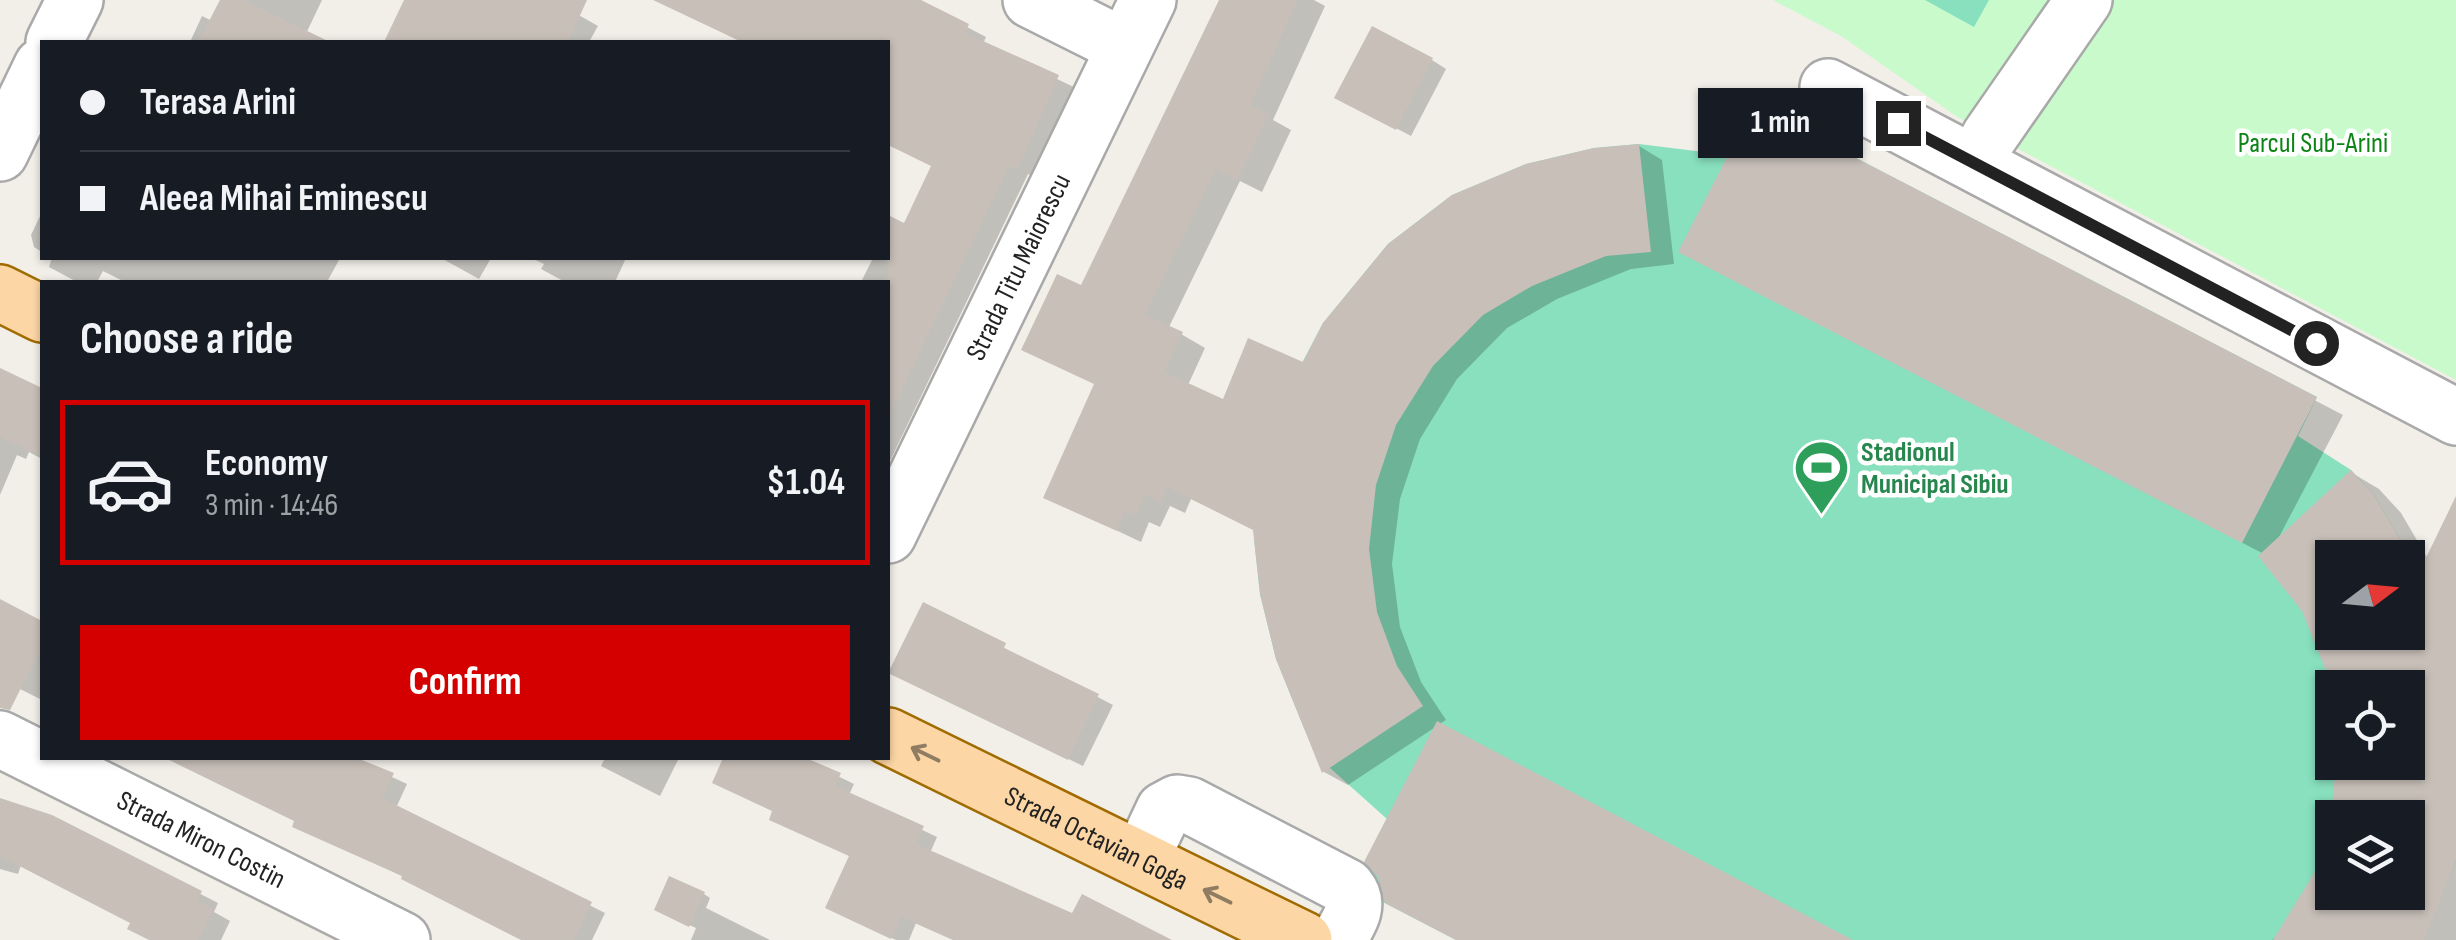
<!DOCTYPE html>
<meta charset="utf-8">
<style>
:root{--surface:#171b24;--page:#20242c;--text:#f1f3f6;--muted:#9ea1a6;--line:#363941;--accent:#d40000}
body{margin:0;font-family:"Sofia Sans Condensed",sans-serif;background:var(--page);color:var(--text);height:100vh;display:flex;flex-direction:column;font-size:38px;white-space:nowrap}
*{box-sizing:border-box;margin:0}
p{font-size:32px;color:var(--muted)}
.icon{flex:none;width:55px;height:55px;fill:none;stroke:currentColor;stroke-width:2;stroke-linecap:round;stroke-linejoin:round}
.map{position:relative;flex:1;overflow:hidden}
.details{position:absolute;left:40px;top:280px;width:850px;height:480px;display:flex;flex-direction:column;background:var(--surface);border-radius:0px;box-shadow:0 2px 8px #0004}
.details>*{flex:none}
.top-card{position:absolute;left:40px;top:40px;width:850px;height:220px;border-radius:0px;box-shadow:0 2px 8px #0004;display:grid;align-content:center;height:220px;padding:0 40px;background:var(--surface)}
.needle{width:65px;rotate:74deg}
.buttons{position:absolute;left:2315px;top:540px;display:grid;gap:20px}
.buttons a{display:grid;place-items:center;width:110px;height:110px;border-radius:0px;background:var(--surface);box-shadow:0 2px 8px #0004;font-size:50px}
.end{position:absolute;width:45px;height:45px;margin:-22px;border:12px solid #222;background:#fff;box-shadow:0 0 0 5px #fff}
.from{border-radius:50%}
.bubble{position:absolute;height:70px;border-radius:0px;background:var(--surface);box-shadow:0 2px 8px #0004;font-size:32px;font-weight:700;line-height:70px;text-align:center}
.top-card b{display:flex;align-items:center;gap:35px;height:95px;font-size:38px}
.top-card b+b{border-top:2px solid var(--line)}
.top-card i{width:25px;height:25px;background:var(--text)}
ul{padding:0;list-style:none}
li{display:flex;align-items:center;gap:30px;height:165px;margin:0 20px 15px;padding:0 20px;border:5px solid var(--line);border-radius:0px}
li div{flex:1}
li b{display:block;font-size:38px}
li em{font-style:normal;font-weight:700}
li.active{border-color:var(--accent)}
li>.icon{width:90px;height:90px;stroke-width:1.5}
h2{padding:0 40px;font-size:45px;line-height:120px}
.primary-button{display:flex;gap:20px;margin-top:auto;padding:20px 40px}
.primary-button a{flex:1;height:115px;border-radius:0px;background:var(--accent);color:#fff;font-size:40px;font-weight:700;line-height:115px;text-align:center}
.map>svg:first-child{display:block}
</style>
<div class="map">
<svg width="2456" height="940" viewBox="0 0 2456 940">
<rect width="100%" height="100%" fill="#f2efe9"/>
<path fill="#c8facc" d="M1773,0H2456V380L1956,116L1841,36Z"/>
<path fill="#88e0be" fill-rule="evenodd" d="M1925,0H1989L1974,27Z
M1754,105L2317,397L2298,436L2351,470L2374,495L2421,575L2456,692V860L2422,940H1456L1352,886L1387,819L1330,768L1304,728L1276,659L1260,594L1254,539L1280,405L1323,323L1388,244L1452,195L1526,164L1594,148L1639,144L1728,155ZM2332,558H2408V632H2332ZM2332,688H2408V762H2332ZM2332,818H2408V892H2332Z"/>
<path fill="#0003" fill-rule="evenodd" d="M222,0H322L302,42H190L202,16L212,21Z
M407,0H552L598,26L589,42H394L388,39Z
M655,0H915L986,37L983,44L1076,88L1036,178L1028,174L888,465V282H861L873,258H888V218L905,226L934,167L888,144V42H737L738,40Z
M1222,0H1314L1325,6L1273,120L1291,130L1262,192L1240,181L1169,327L1205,348L1188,385L1224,402L1304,365L1639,146L1662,160L1674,264L1631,269L1557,299L1507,328L1457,379L1420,439L1400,499L1392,564L1400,627L1421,682L1446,720L1438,725L1847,940H1458L1437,726L1348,785L1324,772L1278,658L1256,530L1191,499L1185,513L1170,506L1160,527L1149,522L1141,542L1046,497L1096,385L1082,288Z
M1432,60L1446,69L1411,136L1352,105Z
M1755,109L2343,415L2277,541L2352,473L2379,489L2401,513L2428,559L2456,502V940H2272L2280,933L2317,873L2332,819V892H2408V688H2332V699L2329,670L2304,610L2264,554L1708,266ZM2332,558H2408V632H2332Z
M42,212V252L34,247L31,235Z
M52,258H340L327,282H125L103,271L97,282H77L49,267Z
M441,258H491L479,279Z
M531,258H626L615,282H565L541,269L544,264Z
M0,371L42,392V459L29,452L26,459L17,455L0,495Z
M0,602L42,624V700L0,679Z
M924,606L1113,705L1083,766L906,680Z
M217,758H351L407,784L396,808L605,913L592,940H526L208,776Z
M605,758H679L660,796L601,766Z
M726,758H801L854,784L849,795L937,837L930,853L1073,916L1155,940H954L916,923L909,940H896L843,916L851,857L775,811L715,782Z
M0,801L51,817L218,903L214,912L230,921L221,940H151L133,923L21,865L18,874L0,869Z
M704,894L710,898L706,908L770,940H691L696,928L663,913Z"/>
<path fill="#c7bfb8" d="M220,0H243L330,42H198Z
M404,0H587L568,42H384Z
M653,0H921L969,24L965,33L1059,75L1017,170L1009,166L888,418V215L904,223L931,166L888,145V42H742Z
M1219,0H1298L1250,105L1269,115L1237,180L1216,169L1145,315L1183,332L1164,372L1223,399L1248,338L1303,362L1323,323L1388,244L1452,195L1526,164L1594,148L1639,144L1651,252L1606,256L1532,286L1483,315L1433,366L1396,425L1376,485L1369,549L1377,612L1397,666L1423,706L1322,773L1276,659L1260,594L1253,530L1167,487L1160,502L1145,495L1136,515L1125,511L1117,531L1043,498L1094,384L1021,350L1057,274L1081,285Z
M1372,26L1433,58L1396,130L1334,98Z
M1754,105L2317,397L2242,543L1678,252Z
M0,368L42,388V457L0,437Z
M2351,470L2374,495L2411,558H2332V632H2408V595L2456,496V860L2424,940H2273L2332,844V892H2408V818H2331L2336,762H2408V688H2328L2326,671L2302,611L2258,556Z
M0,599L42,621V646L10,710L0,708Z
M923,602L1006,643L1004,648L1099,694L1068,760L888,673Z
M1437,721L1853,940H1456L1385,903L1378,877L1364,862Z
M165,758H357L394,773L382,798L592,902L574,940H521L401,879L402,876L292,827L294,821Z
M723,758H806L841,773L835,786L924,826L916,844L1072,913L1082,894L1172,940H953L901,917L891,939L825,908L849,856L769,820L772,811L712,783Z
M0,798L52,815L202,891L197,901L214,909L198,940H149L127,929L130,923L0,856Z
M669,876L705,892L689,927L654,910Z"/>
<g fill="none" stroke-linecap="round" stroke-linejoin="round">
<defs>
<g id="minor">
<path d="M1031,0L1105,37L1122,51"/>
<path d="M54,42L75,0"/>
<path d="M1828,87L2456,417"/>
<path d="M1989,137L2084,0"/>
<path d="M0,153L42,66"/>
<path id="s1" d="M888,535L1148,0"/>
<path id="s2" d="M0,739L402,940"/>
<path d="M1141,859L1164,810L1177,803L1189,805L1347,887C1362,905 1349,922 1338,940"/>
</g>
<g id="major">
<path d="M0,293L42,314"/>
<path id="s3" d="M888,736L1304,940"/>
</g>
</defs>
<use href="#minor" stroke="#a9a9a9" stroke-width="60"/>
<use href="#major" stroke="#a06b00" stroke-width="60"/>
<use href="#minor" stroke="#fff" stroke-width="55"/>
<use href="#major" stroke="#fcd6a4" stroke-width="55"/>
</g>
<defs><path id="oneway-shaft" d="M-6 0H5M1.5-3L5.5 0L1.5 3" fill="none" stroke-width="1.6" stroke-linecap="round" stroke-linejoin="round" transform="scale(2.5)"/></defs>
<g stroke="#8f7c63">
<use href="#oneway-shaft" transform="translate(925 754) rotate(-154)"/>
<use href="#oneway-shaft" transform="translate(1217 896) rotate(-154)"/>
</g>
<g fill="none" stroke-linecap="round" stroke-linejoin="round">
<path stroke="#222" stroke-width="12" d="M1898,123L2316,343"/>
</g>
<defs>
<symbol id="stadium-pin" viewBox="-11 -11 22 30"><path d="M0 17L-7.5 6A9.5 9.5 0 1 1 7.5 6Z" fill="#2e9e5b" stroke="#fff"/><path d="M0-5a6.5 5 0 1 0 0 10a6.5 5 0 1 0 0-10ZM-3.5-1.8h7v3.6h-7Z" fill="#fff"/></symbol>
</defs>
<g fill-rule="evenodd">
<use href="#stadium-pin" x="1790" y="436" width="63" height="86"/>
</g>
<g text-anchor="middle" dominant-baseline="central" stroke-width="9" stroke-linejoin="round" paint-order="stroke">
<g font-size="28" fill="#0c8416" stroke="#fff">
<text x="2313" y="143">Parcul Sub-Arini</text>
</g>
<g font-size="28" fill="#222" stroke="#fff">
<text stroke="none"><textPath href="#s1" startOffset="298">Strada Titu Maiorescu</textPath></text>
<text stroke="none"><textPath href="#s3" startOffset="232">Strada Octavian Goga</textPath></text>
<text stroke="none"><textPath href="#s2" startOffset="225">Strada Miron Costin</textPath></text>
</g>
<g font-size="28" font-weight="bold" fill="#27864d" stroke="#fff" text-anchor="start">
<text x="1861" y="452">Stadionul<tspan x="1861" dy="32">Municipal Sibiu</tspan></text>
</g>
</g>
</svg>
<div class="buttons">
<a><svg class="needle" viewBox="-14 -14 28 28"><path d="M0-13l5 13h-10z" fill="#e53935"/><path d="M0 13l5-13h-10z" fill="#9ea1a6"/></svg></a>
<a><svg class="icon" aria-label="locate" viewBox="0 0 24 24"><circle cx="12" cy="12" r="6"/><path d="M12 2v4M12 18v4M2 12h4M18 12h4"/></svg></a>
<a><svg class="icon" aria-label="layers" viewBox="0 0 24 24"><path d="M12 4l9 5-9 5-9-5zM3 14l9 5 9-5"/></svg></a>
</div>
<i class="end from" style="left:2316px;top:343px"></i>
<i class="end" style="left:1898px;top:123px"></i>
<div class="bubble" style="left:1698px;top:88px;width:165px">1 min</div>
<div class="top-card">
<b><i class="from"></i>Terasa Arini</b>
<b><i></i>Aleea Mihai Eminescu</b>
</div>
<section class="details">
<h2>Choose a ride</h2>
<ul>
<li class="active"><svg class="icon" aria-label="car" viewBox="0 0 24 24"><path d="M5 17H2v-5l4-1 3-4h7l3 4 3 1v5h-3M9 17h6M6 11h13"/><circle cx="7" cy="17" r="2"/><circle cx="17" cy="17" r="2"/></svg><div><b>Economy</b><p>3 min · 14:46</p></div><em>$1.04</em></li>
</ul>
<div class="primary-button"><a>Confirm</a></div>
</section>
</div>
